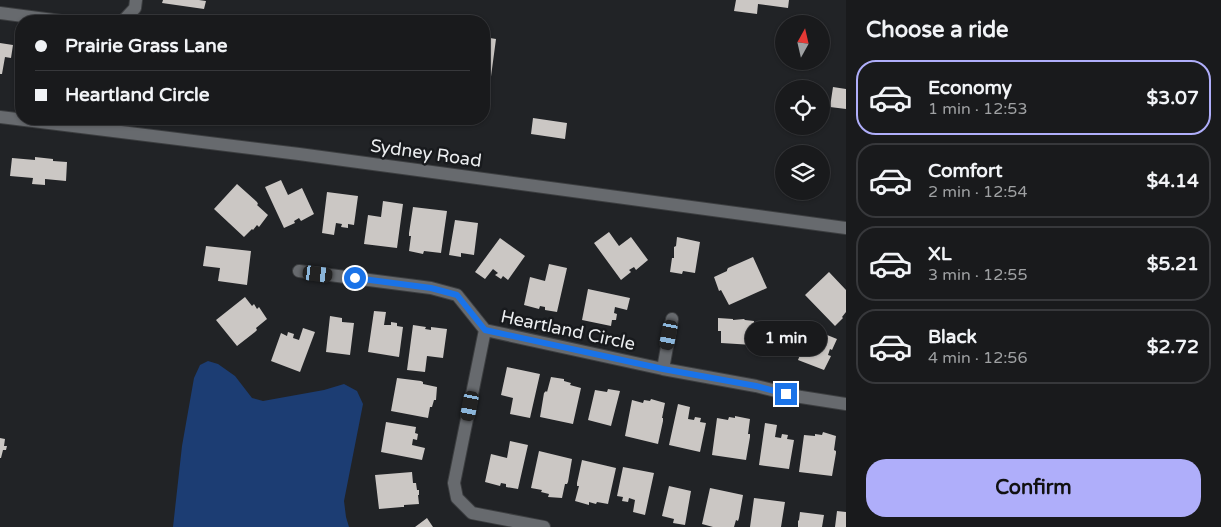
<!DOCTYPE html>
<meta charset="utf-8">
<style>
:root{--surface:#191a1c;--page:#262729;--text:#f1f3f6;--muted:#9fa1a3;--line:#37383b;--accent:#afaefa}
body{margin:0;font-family:"Varela Round",sans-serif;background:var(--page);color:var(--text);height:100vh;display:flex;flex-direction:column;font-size:19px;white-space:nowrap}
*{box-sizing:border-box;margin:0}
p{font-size:16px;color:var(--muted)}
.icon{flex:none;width:28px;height:28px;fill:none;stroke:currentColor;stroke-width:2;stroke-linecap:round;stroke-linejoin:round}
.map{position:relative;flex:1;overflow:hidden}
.drawer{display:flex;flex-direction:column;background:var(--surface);width:375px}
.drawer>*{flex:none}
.banner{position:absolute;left:15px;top:15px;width:475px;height:110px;border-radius:20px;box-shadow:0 1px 4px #0004,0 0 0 1px var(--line);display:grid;align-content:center;height:110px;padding:0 20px;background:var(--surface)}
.needle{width:32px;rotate:8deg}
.controls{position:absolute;left:775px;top:15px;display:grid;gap:10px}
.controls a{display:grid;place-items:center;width:55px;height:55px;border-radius:50%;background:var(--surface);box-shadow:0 1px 4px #0004,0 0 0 1px var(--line);font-size:25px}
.end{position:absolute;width:22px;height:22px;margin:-11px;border:6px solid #1a73e8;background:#fff;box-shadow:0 0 0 2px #fff}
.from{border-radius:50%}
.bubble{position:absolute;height:35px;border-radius:18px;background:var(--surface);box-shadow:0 1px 4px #0004,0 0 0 1px var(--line);font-size:16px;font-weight:700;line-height:35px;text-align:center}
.car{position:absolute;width:15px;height:30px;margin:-15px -8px;border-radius:6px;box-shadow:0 0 4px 1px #0007;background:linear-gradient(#222 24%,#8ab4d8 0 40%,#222 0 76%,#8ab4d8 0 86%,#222 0)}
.banner b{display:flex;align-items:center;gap:18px;height:48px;font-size:19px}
.banner b+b{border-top:1px solid var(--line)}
.banner i{width:12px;height:12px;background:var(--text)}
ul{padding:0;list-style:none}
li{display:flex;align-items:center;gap:15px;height:75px;margin:0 10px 8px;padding:0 10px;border:2px solid var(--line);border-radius:20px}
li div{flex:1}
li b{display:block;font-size:19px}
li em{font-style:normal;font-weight:700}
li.active{border-color:var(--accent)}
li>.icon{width:45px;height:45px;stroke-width:1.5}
h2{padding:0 20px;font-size:22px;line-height:60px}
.primary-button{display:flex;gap:10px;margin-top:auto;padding:10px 20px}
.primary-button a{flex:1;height:58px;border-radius:20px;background:var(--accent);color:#111;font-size:20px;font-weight:700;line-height:58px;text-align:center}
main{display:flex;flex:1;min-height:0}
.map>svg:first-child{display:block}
</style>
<main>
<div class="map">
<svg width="846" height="527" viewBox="0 0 846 527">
<rect width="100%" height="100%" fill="#212326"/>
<path fill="#1c3d73" d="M208,361L218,364L235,376L252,398L263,401L324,390L344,384L357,391L363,404L344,501L346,517L349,527H173L182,446L194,378L200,365Z"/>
<path fill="#cbc7c4" d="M163,0H199L206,1L204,9L162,3Z
M736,0H789L788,8L758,4L757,14L734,11Z
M484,37L496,39L490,84L484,83Z
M0,43L13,45L11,58L5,57L2,74H0Z
M833,87L846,89V109L830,107Z
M533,118L567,123L565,139L531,134Z
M35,157L53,159V161L67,162L66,181L45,179V185L32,184L33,178L10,176L12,158L35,160Z
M281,180L288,195L302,188L314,214L301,221L299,218L294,221L295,223L284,228L265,187Z
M237,184L257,202L258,204L257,205L268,215L259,227L257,225L253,230L252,229L244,237L214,209Z
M327,192L358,196L354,225L348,224V228L341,227L342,224L336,223L334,235L322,233Z
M383,201L403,204L397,248L364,244L368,215L381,217Z
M413,207L447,211L441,253L424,251L423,254L409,251L411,236H409V233Z
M455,220L478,223L474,255L461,253V257L449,255Z
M609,232L619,246L631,237L648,260L636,270L634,267L629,270L631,272L621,280L594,243Z
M677,237L700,242L695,273L683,271L682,274L670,272L672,258H674V247L676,246Z
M500,238L525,256L508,280L503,276L501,279L495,275L498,273L493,269L485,279L475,272Z
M206,246L251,251L247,285L218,281L220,268L203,266Z
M753,257L767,288L729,305L721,290L719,291L714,277L727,271V270L728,268Z
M549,264L567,268L557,312L545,310V307L540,306L539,309L524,305L530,277L545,281Z
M829,272L846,290V312L842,317L843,318L835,326L805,295Z
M588,289L630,298L627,310L615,307L614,313L617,314L616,320H612L611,326L582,320Z
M245,297L252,306L254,304L257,309L259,307L267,319L256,328L257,330L255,332L237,346L216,320Z
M374,311L386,312L384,325H391V322L397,323V326L403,327L399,357L368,352Z
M330,316L342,318V322L354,323L350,355L326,352Z
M718,318L733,319V320L744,319L745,320L754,321L753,345L721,343V331H718Z
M795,322L837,339L832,350L830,349L828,355L831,356L824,370L798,360L804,345L788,339Z
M413,325L426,327L425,329L431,330V327L447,329L443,358L427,356L425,372L407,370Z
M303,328L315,332L300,372L271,361L281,333L287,336L288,332L294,334L293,338L299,340Z
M507,367L540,374L530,418L510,414L513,398L501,395Z
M551,377L564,379V381L571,383L570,385L581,388L573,424L540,417L544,393L546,391L547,392Z
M397,378L421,381L423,382V384L437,387L436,400H434L432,407H430L428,418L391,411Z
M608,389L620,391L611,426L588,420L595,390L607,392Z
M651,399L665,403L662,418H663V421L658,444L625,436L632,400L643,403L644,400L650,401Z
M678,404L690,407L688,419L694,420L695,417L701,418L700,422L706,423L700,452L669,445Z
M735,416L750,419L748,434H750V437L746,460L712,455L717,418L728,420L729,417L735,418Z
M386,422L416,427L415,433L418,434L417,440L413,439L412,445L425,448L422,460L381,452Z
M765,423L777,425L775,437L781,438L782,434L788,435L787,439L794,440L789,469L759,465Z
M823,432L836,436L834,450L836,451V453L832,476L799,472L804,435L815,436V434L822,435Z
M0,438L5,439L4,446H7L6,450H3L1,458H0Z
M510,441L528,445L518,489L506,487V484L501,483L500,486L485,482L491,454L507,458Z
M539,451L572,459L568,482L567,484H565L562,498L548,497L549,494L541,492L542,490L531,488Z
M582,460L616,468L608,504L597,502L596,504L589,502V505L575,501L579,486H577V483Z
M623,467L654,473L645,515L633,512L635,500L629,498L628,502L622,501L623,497L617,496Z
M412,472L413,483H416L417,490H419V495H418L419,504L404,505V507H402L379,509L375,475Z
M669,486L691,491L685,525L673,523L674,519L662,516Z
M710,488L743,495L739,518L738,521L736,520L734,527H713L702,524Z
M754,498L785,502L781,527H750Z
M837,511L846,512V527H835Z
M800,512L824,515L822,527H798V521L799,520Z
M427,518L433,527H415Z"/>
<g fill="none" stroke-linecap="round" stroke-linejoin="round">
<defs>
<path id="minor" d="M0,13L61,21
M123,21L135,8L136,0
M0,117L299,154L846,228
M299,271L431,288L457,295L485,330
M485,330L663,369L756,386L801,397L846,404
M485,330L454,483L457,498L472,513L544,527
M663,369L672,319"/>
</defs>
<use href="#minor" stroke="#3c3e40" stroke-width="14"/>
<use href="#minor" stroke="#676a6e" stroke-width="12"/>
</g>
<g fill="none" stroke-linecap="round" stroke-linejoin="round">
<path stroke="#1a73e8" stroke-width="6" d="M355,278L431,288L457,295L485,330L663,369L756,386L786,394"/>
</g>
<g text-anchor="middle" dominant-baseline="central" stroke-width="5" stroke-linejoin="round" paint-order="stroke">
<g font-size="18" fill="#eceef0" stroke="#181a1d">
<text transform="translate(426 153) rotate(8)">Sydney Road</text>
<text transform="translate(568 330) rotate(12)">Heartland Circle</text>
</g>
</g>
</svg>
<div class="controls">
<a><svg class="needle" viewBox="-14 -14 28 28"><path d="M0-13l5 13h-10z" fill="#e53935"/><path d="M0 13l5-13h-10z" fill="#9fa1a3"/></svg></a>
<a><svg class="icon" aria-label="locate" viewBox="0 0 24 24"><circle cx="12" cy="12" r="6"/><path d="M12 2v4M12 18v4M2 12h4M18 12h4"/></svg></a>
<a><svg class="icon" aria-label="layers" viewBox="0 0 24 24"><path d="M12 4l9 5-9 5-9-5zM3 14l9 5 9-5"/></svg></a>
</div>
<i class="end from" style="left:355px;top:278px"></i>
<i class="end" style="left:786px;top:394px"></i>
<div class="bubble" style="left:745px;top:321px;width:82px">1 min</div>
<i class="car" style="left:318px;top:274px;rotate:97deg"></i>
<i class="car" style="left:669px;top:335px;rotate:191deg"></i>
<i class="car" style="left:470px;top:406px;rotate:191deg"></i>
<div class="banner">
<b><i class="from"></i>Prairie Grass Lane</b>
<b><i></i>Heartland Circle</b>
</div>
</div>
<section class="drawer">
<h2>Choose a ride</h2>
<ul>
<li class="active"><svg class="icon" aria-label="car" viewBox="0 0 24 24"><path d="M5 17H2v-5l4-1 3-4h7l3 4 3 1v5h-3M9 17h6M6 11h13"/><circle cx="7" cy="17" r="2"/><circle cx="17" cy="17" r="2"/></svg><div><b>Economy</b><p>1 min · 12:53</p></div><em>$3.07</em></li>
<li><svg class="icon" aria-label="car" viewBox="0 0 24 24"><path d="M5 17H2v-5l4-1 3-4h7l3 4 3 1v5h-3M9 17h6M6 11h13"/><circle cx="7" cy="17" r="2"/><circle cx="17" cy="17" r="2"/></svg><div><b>Comfort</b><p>2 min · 12:54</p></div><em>$4.14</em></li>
<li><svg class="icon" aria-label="car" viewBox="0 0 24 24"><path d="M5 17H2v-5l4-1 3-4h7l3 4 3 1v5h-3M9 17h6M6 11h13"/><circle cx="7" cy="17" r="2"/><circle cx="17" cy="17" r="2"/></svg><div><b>XL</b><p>3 min · 12:55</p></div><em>$5.21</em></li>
<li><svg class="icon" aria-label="car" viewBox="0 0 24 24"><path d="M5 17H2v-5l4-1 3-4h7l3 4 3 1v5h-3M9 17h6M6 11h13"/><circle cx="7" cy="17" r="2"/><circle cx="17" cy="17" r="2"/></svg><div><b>Black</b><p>4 min · 12:56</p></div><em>$2.72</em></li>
</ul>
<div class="primary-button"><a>Confirm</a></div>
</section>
</main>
